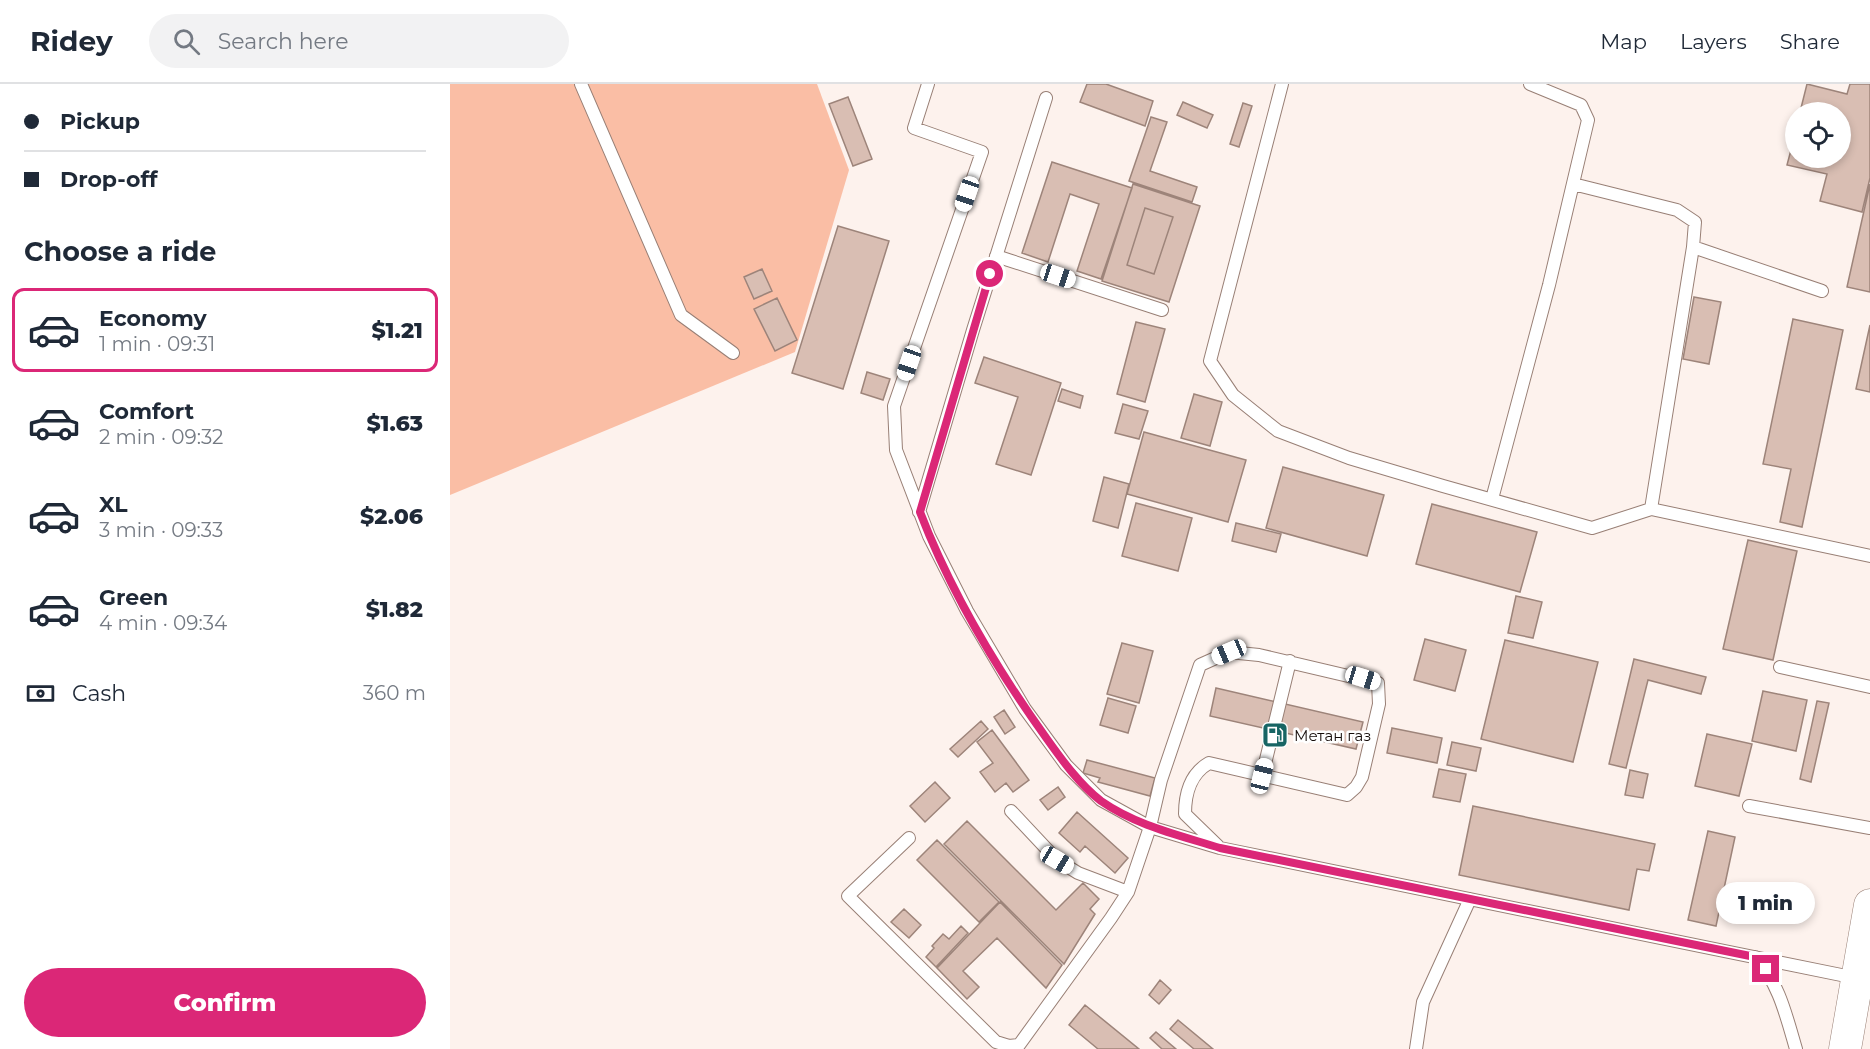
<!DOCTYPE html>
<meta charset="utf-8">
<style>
:root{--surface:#fff;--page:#f2f2f3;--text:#1f2937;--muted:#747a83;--line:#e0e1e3;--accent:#db2777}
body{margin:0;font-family:Montserrat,sans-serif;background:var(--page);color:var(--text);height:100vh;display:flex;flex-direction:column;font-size:22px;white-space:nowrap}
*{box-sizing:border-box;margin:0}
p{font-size:20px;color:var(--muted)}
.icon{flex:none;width:33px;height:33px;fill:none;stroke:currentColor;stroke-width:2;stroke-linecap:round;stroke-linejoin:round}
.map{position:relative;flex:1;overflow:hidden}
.details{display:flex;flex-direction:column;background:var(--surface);width:450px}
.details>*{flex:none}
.top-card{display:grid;align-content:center;height:132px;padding:0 24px;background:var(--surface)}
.fabs{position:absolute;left:1335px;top:18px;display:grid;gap:12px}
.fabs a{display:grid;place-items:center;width:66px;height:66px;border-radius:50%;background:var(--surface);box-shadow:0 3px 9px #0003;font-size:30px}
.end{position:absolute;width:27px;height:27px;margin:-14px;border:8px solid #db2777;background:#fff;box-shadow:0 0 0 3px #fff}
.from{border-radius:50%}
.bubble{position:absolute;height:42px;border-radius:21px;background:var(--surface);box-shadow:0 3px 9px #0003;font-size:20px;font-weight:800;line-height:42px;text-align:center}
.car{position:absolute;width:18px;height:36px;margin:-18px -9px;border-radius:8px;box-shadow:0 0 4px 2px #0007;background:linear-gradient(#fff 24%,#345 0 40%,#fff 0 76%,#345 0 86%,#fff 0)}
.top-card b{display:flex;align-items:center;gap:21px;height:57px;font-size:22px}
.top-card b+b{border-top:2px solid var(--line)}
.top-card i{width:15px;height:15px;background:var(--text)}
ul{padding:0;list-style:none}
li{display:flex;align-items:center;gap:18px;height:84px;margin:0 12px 9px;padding:0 12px;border:3px solid transparent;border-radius:12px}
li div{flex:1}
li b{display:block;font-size:22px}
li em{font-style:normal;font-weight:800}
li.selected{border-color:var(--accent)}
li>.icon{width:54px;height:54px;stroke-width:1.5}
h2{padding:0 24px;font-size:27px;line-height:72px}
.pay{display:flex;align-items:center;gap:15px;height:66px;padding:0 24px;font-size:22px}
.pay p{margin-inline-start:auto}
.cta{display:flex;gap:12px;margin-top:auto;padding:12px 24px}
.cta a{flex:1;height:69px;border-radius:36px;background:var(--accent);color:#fff;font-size:24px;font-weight:800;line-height:69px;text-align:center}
header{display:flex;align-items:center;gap:36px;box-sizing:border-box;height:84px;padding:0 30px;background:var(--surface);border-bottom:2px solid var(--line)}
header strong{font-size:28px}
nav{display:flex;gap:33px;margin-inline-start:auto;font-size:21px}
.search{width:420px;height:54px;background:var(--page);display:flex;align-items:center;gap:15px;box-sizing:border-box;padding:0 21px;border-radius:33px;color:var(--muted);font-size:22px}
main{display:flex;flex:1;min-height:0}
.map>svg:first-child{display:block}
</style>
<header>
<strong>Ridey</strong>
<div class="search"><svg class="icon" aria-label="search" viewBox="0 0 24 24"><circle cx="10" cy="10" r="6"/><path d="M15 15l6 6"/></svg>Search here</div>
<nav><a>Map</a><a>Layers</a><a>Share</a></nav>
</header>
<main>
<section class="details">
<div class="top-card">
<b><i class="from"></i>Pickup</b>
<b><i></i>Drop-off</b>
</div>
<h2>Choose a ride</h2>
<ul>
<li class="selected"><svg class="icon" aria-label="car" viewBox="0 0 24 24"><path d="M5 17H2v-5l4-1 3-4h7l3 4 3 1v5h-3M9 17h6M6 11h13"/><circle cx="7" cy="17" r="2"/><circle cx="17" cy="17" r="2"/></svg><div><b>Economy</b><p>1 min · 09:31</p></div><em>$1.21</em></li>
<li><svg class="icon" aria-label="car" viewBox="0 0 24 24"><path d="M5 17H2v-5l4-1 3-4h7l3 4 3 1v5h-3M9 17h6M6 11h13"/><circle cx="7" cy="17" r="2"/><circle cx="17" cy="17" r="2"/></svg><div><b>Comfort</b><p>2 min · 09:32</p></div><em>$1.63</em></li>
<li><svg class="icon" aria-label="car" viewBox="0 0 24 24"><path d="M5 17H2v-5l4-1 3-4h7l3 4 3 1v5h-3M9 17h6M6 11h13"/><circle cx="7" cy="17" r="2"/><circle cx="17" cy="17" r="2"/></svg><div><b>XL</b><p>3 min · 09:33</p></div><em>$2.06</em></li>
<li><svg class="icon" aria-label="car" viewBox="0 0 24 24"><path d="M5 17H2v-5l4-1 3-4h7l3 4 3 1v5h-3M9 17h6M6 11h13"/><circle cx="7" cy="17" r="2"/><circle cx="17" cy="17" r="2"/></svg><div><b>Green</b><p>4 min · 09:34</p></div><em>$1.82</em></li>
</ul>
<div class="pay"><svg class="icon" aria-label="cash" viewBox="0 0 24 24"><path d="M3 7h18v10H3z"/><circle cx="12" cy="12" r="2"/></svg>Cash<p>360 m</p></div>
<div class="cta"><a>Confirm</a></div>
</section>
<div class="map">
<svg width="1420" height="965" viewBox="0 0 1420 965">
<rect width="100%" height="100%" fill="#fdf2ed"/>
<path fill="#fabea5" d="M0,0H367L399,86L345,268L0,411Z"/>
<path fill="#d9beb3" stroke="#9d847a" stroke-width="1.5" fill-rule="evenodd" d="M637,0H656L703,17L695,42L630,18Z
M1357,0L1397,10L1400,0H1420V94L1412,128L1370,117L1377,90L1337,81L1346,47V74H1390V28H1350Z
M398,13L422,75L403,82L379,20Z
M733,18L763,31L757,44L727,31Z
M793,19L802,22L789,63L780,60Z
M701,33L717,38L700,87L747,103L742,118L679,97Z
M602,78L682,104L651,195L627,187L649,120L620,110L598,178L572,169Z
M683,100L750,122L719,218L652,197ZM695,124L723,133L704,190L677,181Z
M1420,100V208L1397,203Z
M695,124L723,133L704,190L677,181Z
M388,142L439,157L393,305L342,289Z
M312,185L322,207L304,215L294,193Z
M1244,213L1271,218L1259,280L1233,275Z
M327,214L347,256L325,267L304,225Z
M1343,235L1393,246L1352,443L1330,438L1341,385L1313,380Z
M686,238L715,245L695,318L667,310Z
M1420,241V308L1406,305Z
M534,273L611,299L581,391L546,380L568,313L525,299Z
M417,288L440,295L433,316L411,309Z
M612,305L633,312L630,324L608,317Z
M744,310L772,318L760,362L731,354Z
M673,320L698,327L689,355L665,349Z
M694,348L796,376L778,438L677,410Z
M833,383L934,411L917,472L816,444Z
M654,393L679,400L668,444L643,437Z
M686,419L742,434L728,487L672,472Z
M982,420L1087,448L1070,508L966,480Z
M786,439L831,450L826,468L782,457Z
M1298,456L1347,467L1323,576L1273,565Z
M1066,512L1092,518L1083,554L1058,549Z
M975,555L1016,566L1005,607L964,596Z
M1055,556L1148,578L1123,678L1031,655Z
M672,559L703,567L689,619L657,610Z
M1184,575L1256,593L1251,610L1198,596L1176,684L1159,680Z
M766,604L913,638L906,665L760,632Z
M1313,607L1357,616L1346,667L1302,657Z
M658,614L686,622L678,649L650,641Z
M1367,617L1379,619L1361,698L1350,695Z
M554,626L565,643L555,650L544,633Z
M531,637L538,645L508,673L500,665Z
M942,644L992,654L987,679L937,669Z
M542,646L579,696L563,708L556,699L545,708L530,688L543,679L527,658Z
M1257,650L1302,660L1289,712L1245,702Z
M1002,658L1031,664L1026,687L997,681Z
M637,676L705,694L700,712L648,698L650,694L633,689Z
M989,685L1016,690L1010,718L983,713Z
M1180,686L1198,690L1193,714L1175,711Z
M485,698L500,714L475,738L460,722Z
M608,703L615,713L598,726L590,716Z
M1023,722L1205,760L1199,787L1187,785L1179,826L1009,791Z
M627,728L678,774L665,789L635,762L630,768L609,749Z
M517,737L606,826L633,799L649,815L640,825L645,830L614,880L494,760Z
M1258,747L1285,753L1266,842L1238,836Z
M487,756L549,818L529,838L467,776Z
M550,818L612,881L596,904L547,854L513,887L529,903L517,915L487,884Z
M454,825L471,841L459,854L441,838Z
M511,842L518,849L486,883L476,873L484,864L482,862L493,850L499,855Z
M710,896L721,906L709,920L699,911Z
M635,921L689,965H648L619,941Z
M728,936L763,965H744L720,945Z
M706,948L726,965H712L700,954Z"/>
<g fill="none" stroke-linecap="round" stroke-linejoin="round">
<defs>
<path id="lane" d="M131,0L231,231L283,269
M478,0L464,44L532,68L444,322L446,366L479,452L517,527L575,625L616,681L651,716L700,743L770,764L1406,894
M832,0L760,277L783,311L828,347L899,374L993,402L1142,444L1201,425L1420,472
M1123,100L1227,126L1245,138L1243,163L1201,425
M1243,163L1372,207
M546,172L712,226
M1042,415L1099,201L1138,36L1131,21L1080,0
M469,428L523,246L596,14
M1330,583L1420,603
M812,692L840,577
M1299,722L1420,744
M561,727L607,776L628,789L678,808
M459,754L398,812L546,958L559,962L569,961L661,834L678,808L700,743L711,696L750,581L779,568L809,571L928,599L929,620L912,693L906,703L897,711L759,679C740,690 735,709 735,730L768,762
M1305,873C1329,899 1336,931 1346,965
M966,965L973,918L1020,815"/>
<path id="secondary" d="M1395,965L1420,821"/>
</defs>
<use href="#lane" stroke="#987f75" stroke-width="14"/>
<use href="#secondary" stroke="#987f75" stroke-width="33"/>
<use href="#lane" stroke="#fff" stroke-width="12"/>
<use href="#secondary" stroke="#fff" stroke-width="32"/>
</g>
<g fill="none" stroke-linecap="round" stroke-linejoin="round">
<path stroke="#db2777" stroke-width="8" d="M540,190L470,428C500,506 548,587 597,655C612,676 630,701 651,717C687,742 729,751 770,764L1305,873L1316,885"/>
</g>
<defs>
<symbol id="fuel-square" viewBox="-11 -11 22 22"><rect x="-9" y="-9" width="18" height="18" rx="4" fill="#176564" stroke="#fff"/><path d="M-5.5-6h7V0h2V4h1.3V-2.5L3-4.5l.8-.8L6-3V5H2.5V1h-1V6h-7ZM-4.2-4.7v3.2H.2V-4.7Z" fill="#fff"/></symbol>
</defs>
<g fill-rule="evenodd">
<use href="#fuel-square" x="810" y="636" width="30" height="30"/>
</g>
<g text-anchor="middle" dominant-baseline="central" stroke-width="5" stroke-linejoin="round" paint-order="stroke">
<g font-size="15" fill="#150c09" stroke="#fff" text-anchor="start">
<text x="844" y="651">Метан газ</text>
</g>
</g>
</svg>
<div class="fabs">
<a><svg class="icon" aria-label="locate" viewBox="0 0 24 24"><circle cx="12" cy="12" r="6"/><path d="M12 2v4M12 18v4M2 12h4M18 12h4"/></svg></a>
</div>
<i class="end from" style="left:540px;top:190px"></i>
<i class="end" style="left:1316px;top:885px"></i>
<div class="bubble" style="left:1266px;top:798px;width:99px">1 min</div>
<i class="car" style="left:517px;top:110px;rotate:199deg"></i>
<i class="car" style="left:608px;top:192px;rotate:108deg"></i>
<i class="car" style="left:459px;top:279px;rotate:199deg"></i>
<i class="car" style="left:779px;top:568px;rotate:247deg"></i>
<i class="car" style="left:913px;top:594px;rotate:107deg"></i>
<i class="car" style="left:812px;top:692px;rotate:14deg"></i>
<i class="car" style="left:607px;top:776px;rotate:121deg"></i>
</div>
</main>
